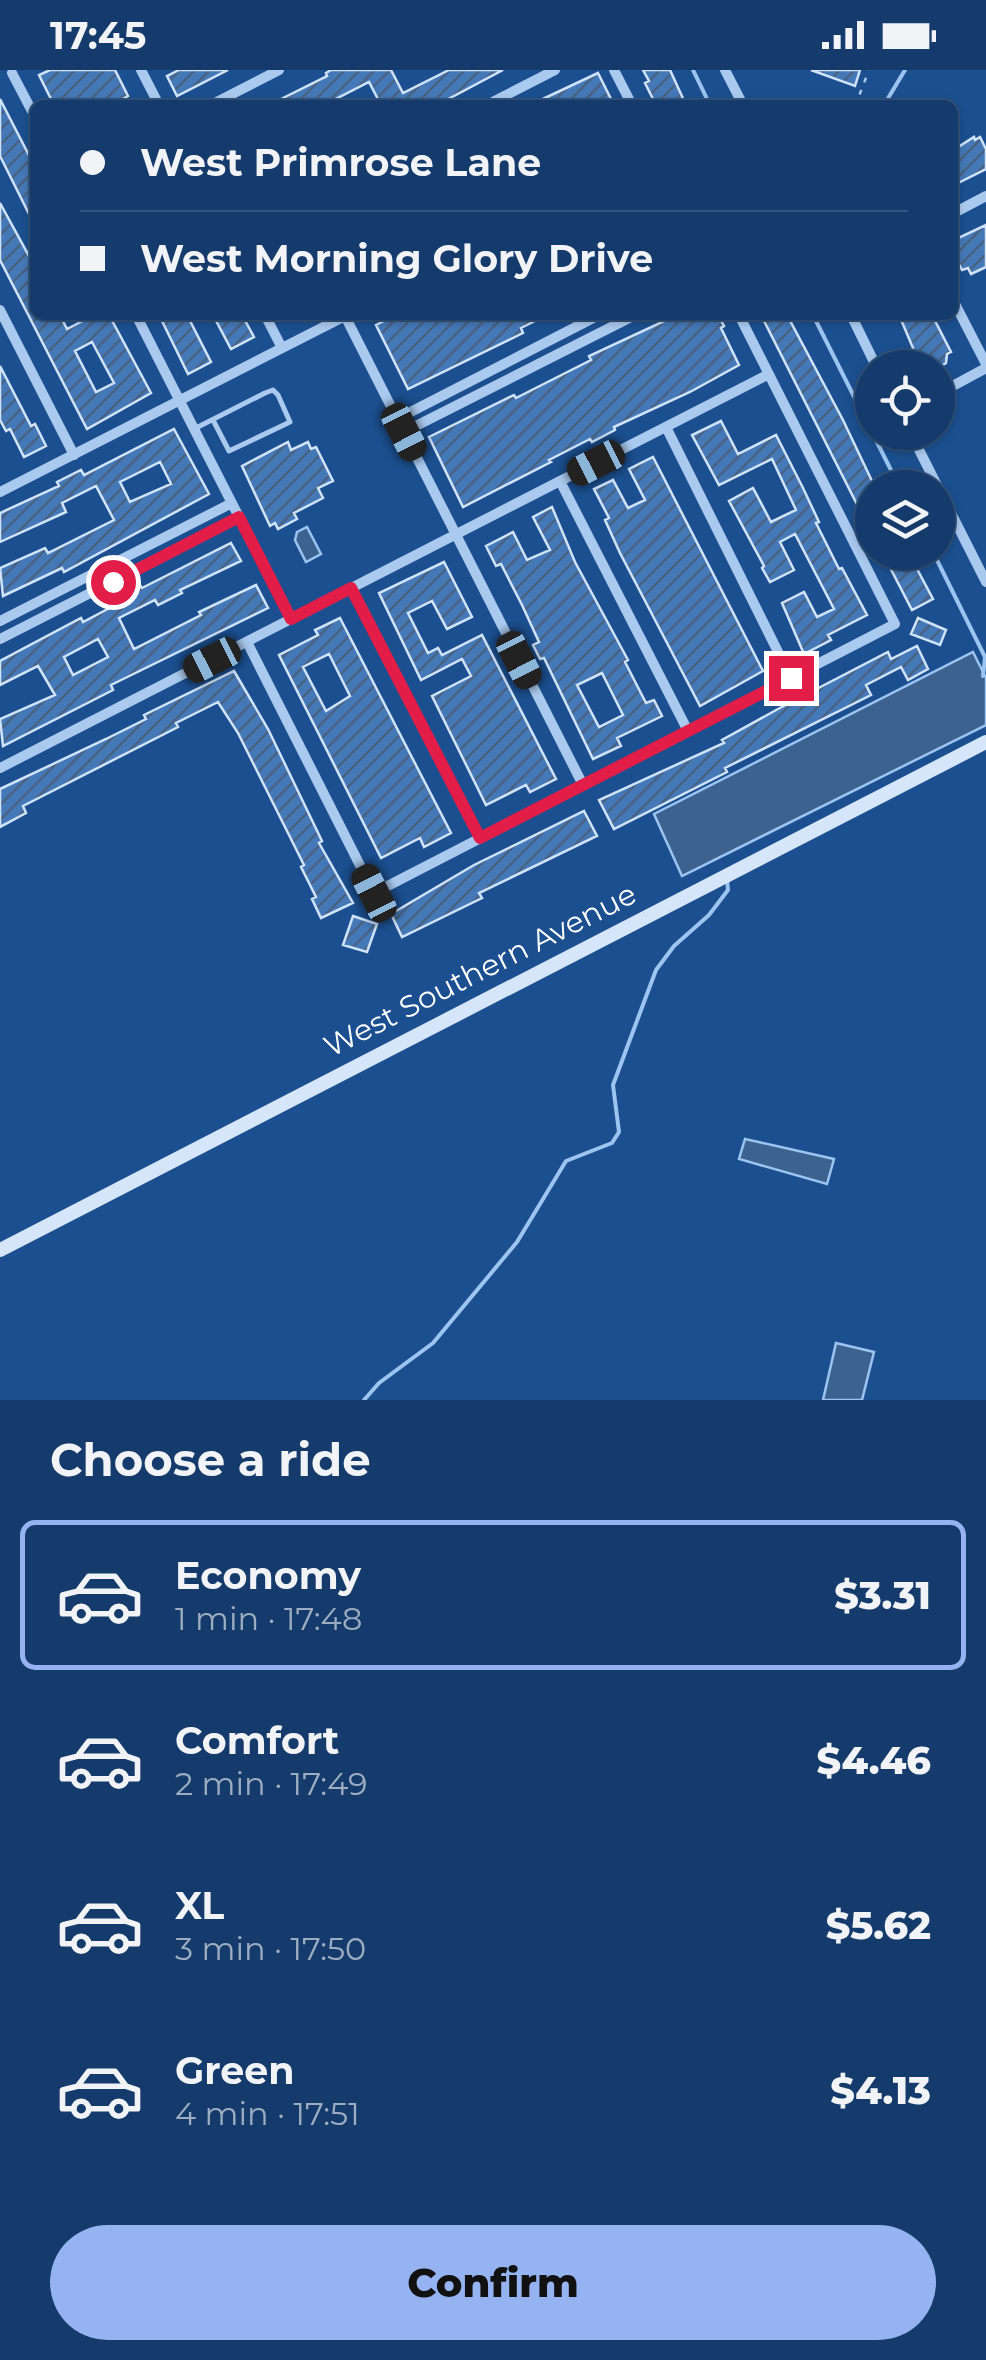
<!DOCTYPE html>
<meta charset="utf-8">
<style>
:root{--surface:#143b6b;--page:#1d4271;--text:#f1f3f6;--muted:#9dadc1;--line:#33557e;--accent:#95b2f1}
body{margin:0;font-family:Montserrat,sans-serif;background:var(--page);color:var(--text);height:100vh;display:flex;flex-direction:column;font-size:38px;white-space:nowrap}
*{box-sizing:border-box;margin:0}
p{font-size:32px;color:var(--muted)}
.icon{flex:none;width:55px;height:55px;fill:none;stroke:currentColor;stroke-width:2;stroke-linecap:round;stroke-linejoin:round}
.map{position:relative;height:1330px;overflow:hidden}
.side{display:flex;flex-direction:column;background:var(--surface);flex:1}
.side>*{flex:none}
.top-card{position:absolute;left:30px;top:30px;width:928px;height:220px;border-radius:15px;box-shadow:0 2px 8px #0004,0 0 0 2px var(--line);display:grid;align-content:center;height:220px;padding:0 50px;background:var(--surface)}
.tools{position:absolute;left:855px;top:280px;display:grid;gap:20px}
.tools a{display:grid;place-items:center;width:100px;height:100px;border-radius:50%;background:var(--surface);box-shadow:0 2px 8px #0004,0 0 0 2px var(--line);font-size:50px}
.end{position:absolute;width:45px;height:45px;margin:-22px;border:12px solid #e11d48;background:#fff;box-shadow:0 0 0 5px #fff}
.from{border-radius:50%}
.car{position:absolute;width:30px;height:60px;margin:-30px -15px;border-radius:12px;box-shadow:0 0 8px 2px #0007;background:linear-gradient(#222 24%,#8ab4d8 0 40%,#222 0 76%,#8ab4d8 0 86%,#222 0)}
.top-card b{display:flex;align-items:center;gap:35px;height:95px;font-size:38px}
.top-card b+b{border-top:2px solid var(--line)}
.top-card i{width:25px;height:25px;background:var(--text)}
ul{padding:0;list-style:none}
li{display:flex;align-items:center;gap:30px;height:150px;margin:0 20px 15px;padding:0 30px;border:5px solid transparent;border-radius:15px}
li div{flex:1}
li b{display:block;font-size:38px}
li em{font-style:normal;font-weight:800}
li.selected{border-color:var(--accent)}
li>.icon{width:90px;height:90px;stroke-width:1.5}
h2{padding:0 50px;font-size:45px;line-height:120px}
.primary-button{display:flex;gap:20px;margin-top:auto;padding:20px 50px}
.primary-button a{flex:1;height:115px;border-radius:60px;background:var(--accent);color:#111;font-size:40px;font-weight:800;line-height:115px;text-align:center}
.status{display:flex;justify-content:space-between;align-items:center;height:70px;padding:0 50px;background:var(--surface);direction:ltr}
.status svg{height:28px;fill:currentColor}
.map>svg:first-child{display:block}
</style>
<div class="status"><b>17:45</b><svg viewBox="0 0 49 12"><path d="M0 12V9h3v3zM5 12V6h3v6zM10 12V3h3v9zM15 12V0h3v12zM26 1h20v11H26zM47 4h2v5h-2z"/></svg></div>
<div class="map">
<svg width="986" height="1330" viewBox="0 0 986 1330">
<defs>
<pattern id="building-hatch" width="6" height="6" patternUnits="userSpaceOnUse" patternTransform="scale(2.5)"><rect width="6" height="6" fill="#4478b7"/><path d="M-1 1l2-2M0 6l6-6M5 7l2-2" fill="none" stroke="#486282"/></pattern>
</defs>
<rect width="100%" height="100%" fill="#1b4f8f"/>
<path fill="#3c6290" stroke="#9cc4f0" stroke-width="2.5" d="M307,457L321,484L306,492L295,470L297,462Z
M973,582L986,608V655L682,806L654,744Z
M745,1069L834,1089L827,1114L739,1089Z
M836,1273L874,1282L862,1330H823Z"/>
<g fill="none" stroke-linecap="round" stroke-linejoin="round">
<path stroke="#9cc4f0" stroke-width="4" d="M693,0L710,35
M884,35L905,0
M813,245L900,418
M933,482L985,587L983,606
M364,1330L379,1313L433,1273L517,1172L566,1091L612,1073L619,1062L613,1015L656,900L674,876L709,845L728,820L727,809"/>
</g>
<path fill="url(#building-hatch)" stroke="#cfe3fa" stroke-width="2.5" fill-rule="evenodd" d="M50,0H115L128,26L112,35H54L39,5Z
M179,0H228L177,26L167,6Z
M331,0H391L403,23L449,0H503L437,35H381L369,12L330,32L332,35H269L327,6L326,3Z
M643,0H670L686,35H656L645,13L649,11Z
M811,0H860L855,16Z
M598,3L611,29L599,35H530Z
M0,29L35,97V156L0,86Z
M974,67L975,70L980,67L986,79V99L952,116V81Z
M0,133L35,197V245H60L67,259L94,245H109L151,323L87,359L0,190ZM92,272L114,313L96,322L75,281Z
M986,155V197L971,204L968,198L962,200L952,181L959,176L956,169Z
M173,245H187L211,292L188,304L162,251Z
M213,245H242L254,267L231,279Z
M396,245H547L521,258L523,263L408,319L376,255Z
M677,245H718L724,256L721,258L739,295L690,322L614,357L615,360L592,372L590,369L549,390L551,392L463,437L429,367L514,325L516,328L591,290L589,286Z
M761,245H787L843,350L872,411V464Z
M899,245H932L951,282L947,284L946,293L938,298H917L912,288L916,285Z
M0,296L31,356L35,354L46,376L24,387L10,359L6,361L0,350Z
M721,351L738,384L776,365L803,418L819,452L816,453L839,499L842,498L867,545L828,565L831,570L804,584L782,533L804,522L817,547L834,539L795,464L780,472L794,500L770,512L762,498L764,496L729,431L753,418L771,452L796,440L772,389L719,415L692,365Z
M174,359L209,424L64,502L62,498L3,526L0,498L45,478L48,483L114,450L96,416L62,433L66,442L0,472V443L59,416L57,412L81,400L84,405ZM160,392L171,414L130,432L120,412Z
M288,372L291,380L308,372L311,379L316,377L333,411L318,418L323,428L294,443L297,449L278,459L275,453L270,456L242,396Z
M653,387L763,601L700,636L620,483L605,450L609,448L594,419L613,410L628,438L645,430L629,399Z
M552,437L575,492L628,590L625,592L646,633L654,630L662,646L617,668L621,676L593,689L544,588L540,589L533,575L539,572L522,535L501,494L496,496L486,476L513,462L527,490L550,480L533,447ZM602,603L623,645L599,657L577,615Z
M231,473L241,491L180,520L182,523L158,535L155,530L119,548L134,579L201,545L199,542L256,515L268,538L111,615L113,620L3,676L0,649L55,625L38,596L0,615V591L81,548L83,552L119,533L116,527L140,515L142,518ZM98,569L108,587L73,605L64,587Z
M882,482H908L933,529L912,540Z
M444,492L472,547L447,559L432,531L408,543L428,583L438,578L442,585L482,565L556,709L530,722L526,715L486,735L432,626L471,606L462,589L421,610L379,523Z
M340,548L451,763L424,777L420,768L381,788L279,585L318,565L315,560ZM329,584L350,626L326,641L303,597Z
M918,548L946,560L940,575L911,564Z
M917,576L928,599L908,610L901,597L866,615L871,625L725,698L727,702L614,759L599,730L724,673L722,670L778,639L888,582L891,589Z
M234,601L268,659L322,771L319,773L353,833L321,848L312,829L316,827L301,797L304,795L238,663L218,632L176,653L178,657L23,736L26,743L0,757V719L106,669L146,649L144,645Z
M584,741L597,766L479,823L482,828L402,867L391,844L474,795Z
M353,846L377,854L367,882L343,875Z"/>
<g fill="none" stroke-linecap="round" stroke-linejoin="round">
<path stroke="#a9c9ee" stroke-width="2.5" stroke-dasharray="5 8" stroke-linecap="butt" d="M852,35L859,26L869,0"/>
<path stroke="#a9c9ee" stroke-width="5" d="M194,359L265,323L273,320L278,325L290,352L229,381L213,350"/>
<path stroke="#a9c9ee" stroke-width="10" d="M141,0L159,35
M614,0L632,35
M725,0L743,35
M12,3L35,47
M211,35L279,0
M487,35L555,0
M952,144L986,126
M952,228L986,294
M0,240L74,385
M136,245L291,549
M265,245L282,278
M851,245L877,298
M345,246L583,715
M938,324L986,298
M397,349L599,245
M666,357L791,608
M404,362L635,245
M910,362L986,512
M560,411L688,661
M0,422L347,245
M351,518L480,768
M0,551L232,433
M0,569L239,447
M247,572L374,823L895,554L739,245
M0,698L769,304"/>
<path stroke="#d6e6fa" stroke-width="14" d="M0,1180L986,672"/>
</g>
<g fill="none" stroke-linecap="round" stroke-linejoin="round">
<path stroke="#e11d48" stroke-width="12" d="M113,512L239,447L291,549L351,518L480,768L791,608"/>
</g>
<g text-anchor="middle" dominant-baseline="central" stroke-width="8" stroke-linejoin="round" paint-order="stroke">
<g font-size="30" fill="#fff" stroke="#1b4f8f">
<text transform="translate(480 900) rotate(-27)">West Southern Avenue</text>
</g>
</g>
</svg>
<div class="tools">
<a><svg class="icon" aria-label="locate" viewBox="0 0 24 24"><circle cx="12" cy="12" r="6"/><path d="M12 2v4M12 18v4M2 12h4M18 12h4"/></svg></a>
<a><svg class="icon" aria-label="layers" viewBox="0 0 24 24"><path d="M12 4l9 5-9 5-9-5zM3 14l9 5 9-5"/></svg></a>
</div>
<i class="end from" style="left:113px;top:512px"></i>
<i class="end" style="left:791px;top:608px"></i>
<i class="car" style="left:404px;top:362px;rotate:153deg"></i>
<i class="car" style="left:596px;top:393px;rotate:243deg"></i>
<i class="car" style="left:212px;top:590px;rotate:243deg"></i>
<i class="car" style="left:519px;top:590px;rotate:153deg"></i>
<i class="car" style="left:374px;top:823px;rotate:333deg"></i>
<div class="top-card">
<b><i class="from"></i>West Primrose Lane</b>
<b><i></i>West Morning Glory Drive</b>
</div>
</div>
<section class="side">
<h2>Choose a ride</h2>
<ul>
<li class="selected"><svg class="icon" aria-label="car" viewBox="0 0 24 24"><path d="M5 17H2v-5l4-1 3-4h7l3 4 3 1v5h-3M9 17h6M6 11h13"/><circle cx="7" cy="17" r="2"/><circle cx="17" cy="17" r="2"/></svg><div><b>Economy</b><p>1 min · 17:48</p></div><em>$3.31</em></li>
<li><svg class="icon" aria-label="car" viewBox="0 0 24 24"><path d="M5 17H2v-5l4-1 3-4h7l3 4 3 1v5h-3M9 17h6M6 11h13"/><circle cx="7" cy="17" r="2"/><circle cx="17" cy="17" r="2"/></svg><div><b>Comfort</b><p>2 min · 17:49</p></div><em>$4.46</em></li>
<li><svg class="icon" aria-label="car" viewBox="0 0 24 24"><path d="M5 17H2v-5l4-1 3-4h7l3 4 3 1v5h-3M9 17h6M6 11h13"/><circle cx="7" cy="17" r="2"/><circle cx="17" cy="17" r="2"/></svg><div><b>XL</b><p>3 min · 17:50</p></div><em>$5.62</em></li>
<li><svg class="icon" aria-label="car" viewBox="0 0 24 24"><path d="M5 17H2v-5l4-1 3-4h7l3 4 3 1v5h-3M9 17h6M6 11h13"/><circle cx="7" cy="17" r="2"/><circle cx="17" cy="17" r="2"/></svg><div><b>Green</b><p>4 min · 17:51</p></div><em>$4.13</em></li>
</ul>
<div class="primary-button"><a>Confirm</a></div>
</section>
